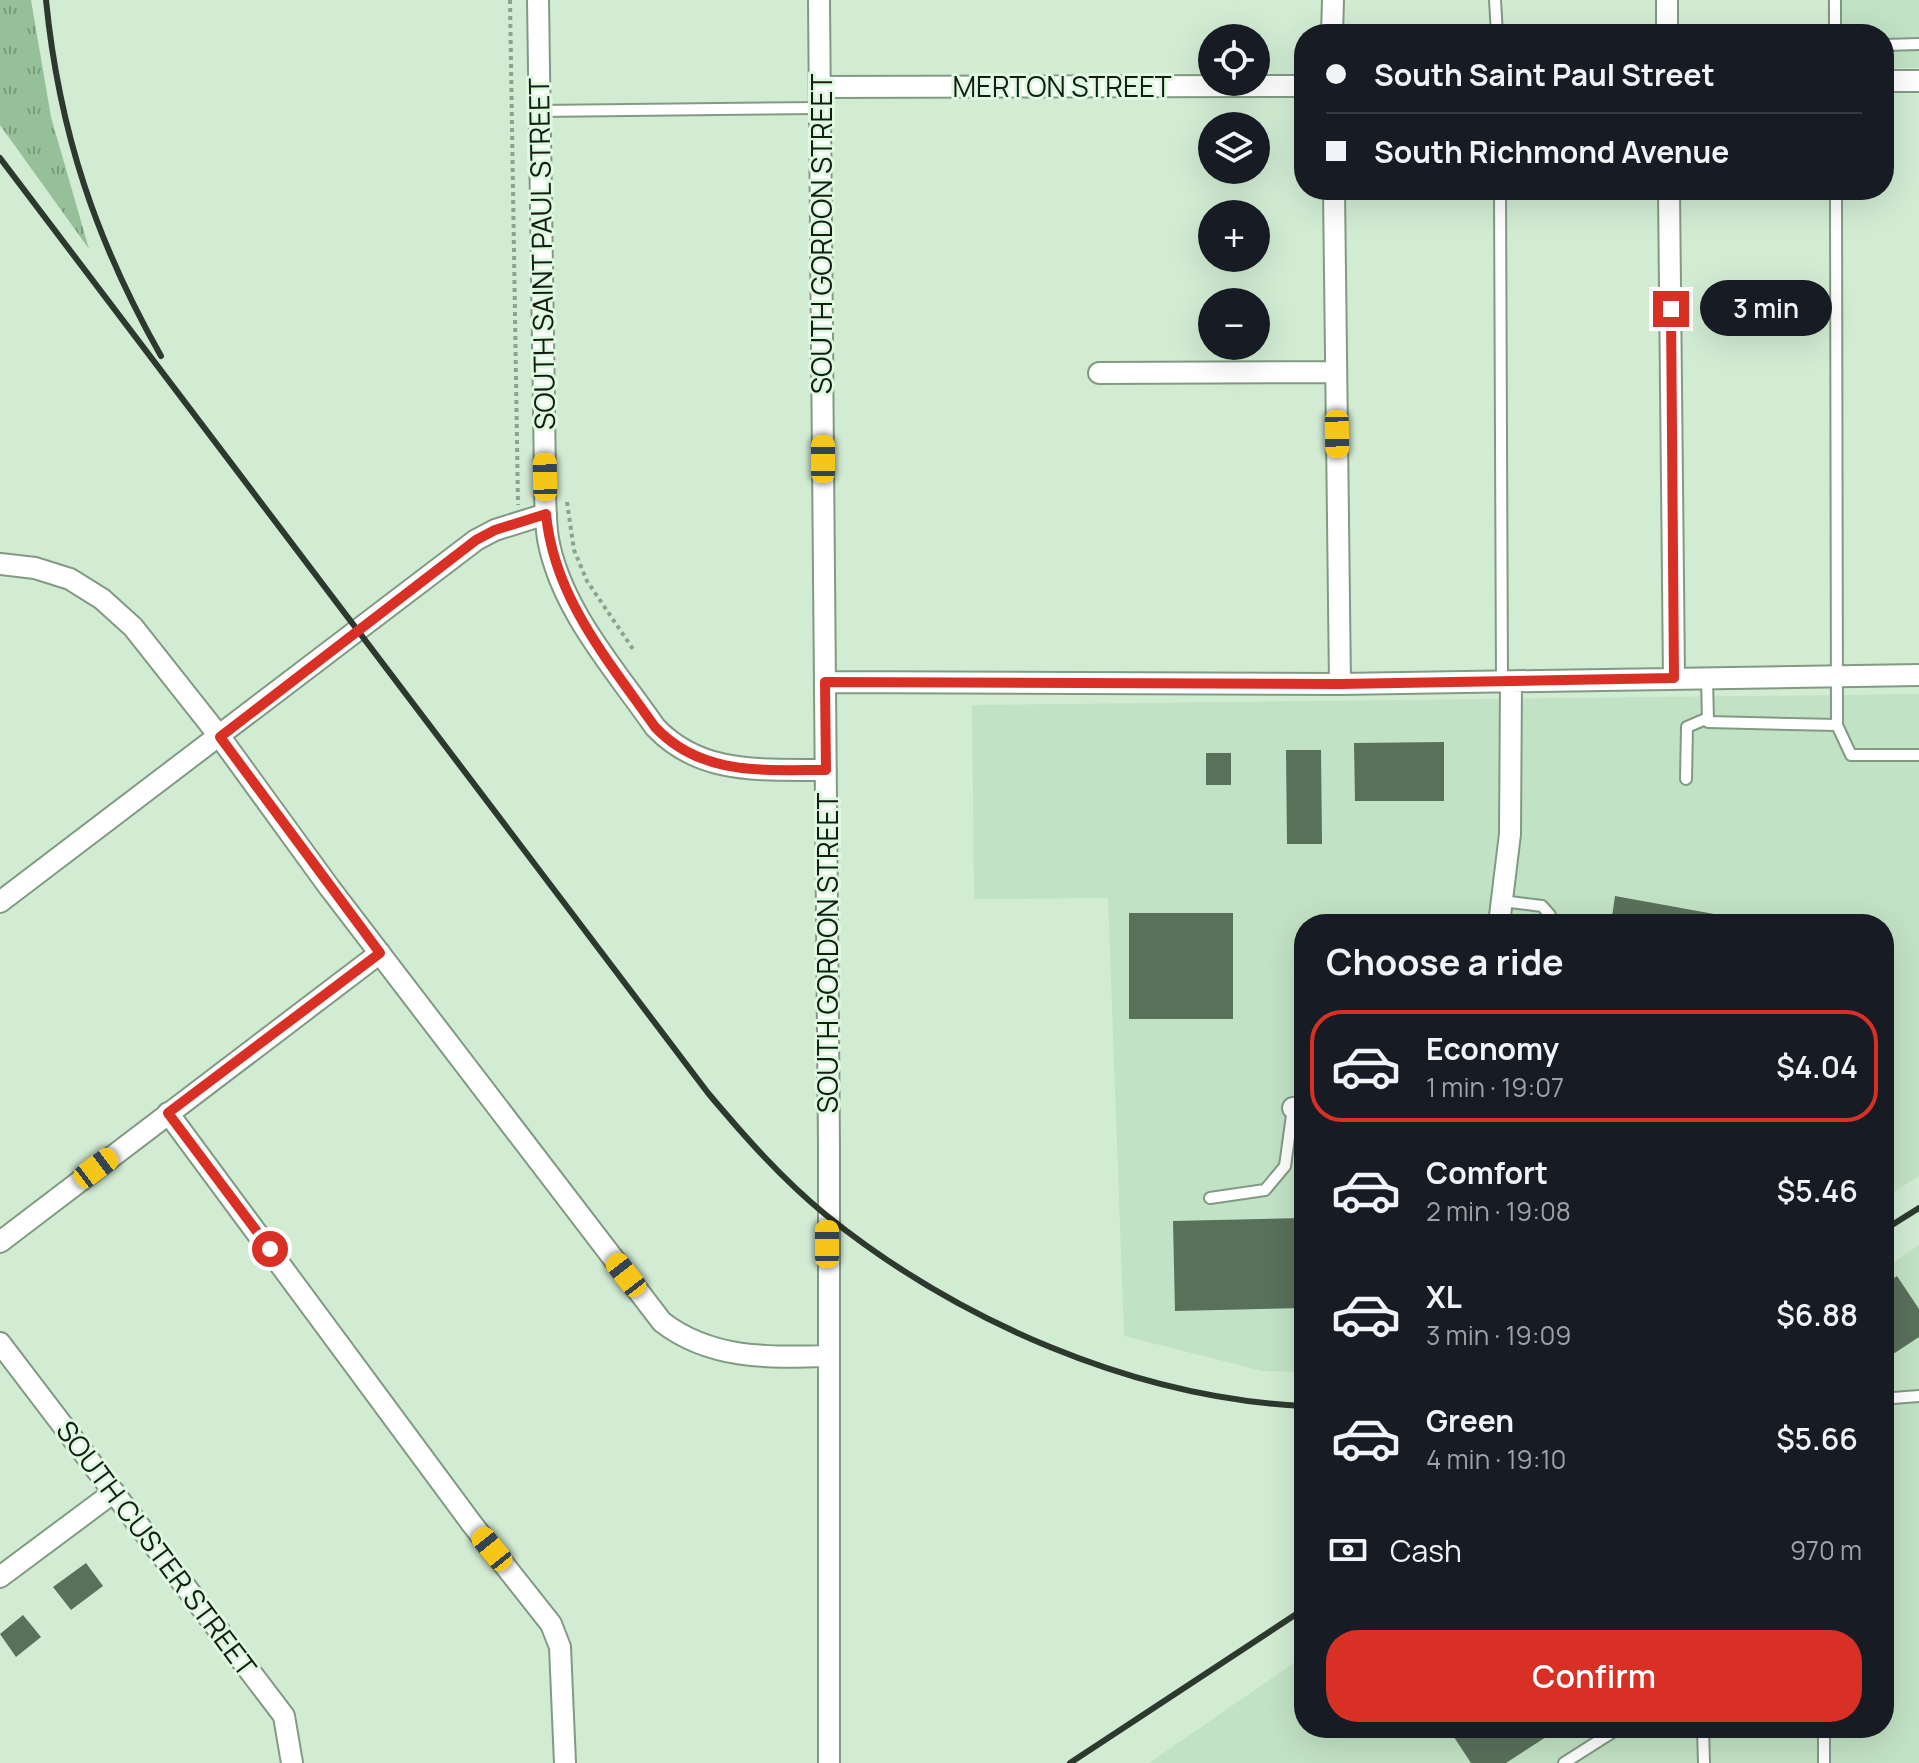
<!DOCTYPE html>
<meta charset="utf-8">
<style>
:root{--surface:#171b24;--page:#20242c;--text:#f1f3f6;--muted:#9ea1a6;--line:#363941;--accent:#d93025}
body{margin:0;font-family:Manrope,sans-serif;background:var(--page);color:var(--text);height:100vh;display:flex;flex-direction:column;font-size:30px;white-space:nowrap}
*{box-sizing:border-box;margin:0}
p{font-size:26px;color:var(--muted)}
.icon{flex:none;width:44px;height:44px;fill:none;stroke:currentColor;stroke-width:2;stroke-linecap:round;stroke-linejoin:round}
.map{position:relative;flex:1;overflow:hidden}
.panel{position:absolute;left:1294px;top:914px;width:600px;height:824px;display:flex;flex-direction:column;background:var(--surface);border-radius:32px;box-shadow:0 8px 32px #0002}
.panel>*{flex:none}
.hud{position:absolute;left:1294px;top:24px;width:600px;height:176px;border-radius:32px;box-shadow:0 8px 32px #0002;display:grid;align-content:center;height:176px;padding:0 32px;background:var(--surface)}
.buttons{position:absolute;left:1198px;top:24px;display:grid;gap:16px}
.buttons a{display:grid;place-items:center;width:72px;height:72px;border-radius:50%;background:var(--surface);box-shadow:0 8px 32px #0002;font-size:40px}
.end{position:absolute;width:36px;height:36px;margin:-18px;border:10px solid #d93025;background:#fff;box-shadow:0 0 0 4px #fff}
.from{border-radius:50%}
.bubble{position:absolute;height:56px;border-radius:28px;background:var(--surface);box-shadow:0 8px 32px #0002;font-size:26px;font-weight:600;line-height:56px;text-align:center}
.car{position:absolute;width:24px;height:48px;margin:-24px -12px;border-radius:10px;box-shadow:0 0 6px 2px #0007;background:linear-gradient(#f5c518 24%,#345 0 40%,#f5c518 0 76%,#345 0 86%,#f5c518 0)}
.hud b{display:flex;align-items:center;gap:28px;height:76px;font-size:30px}
.hud b+b{border-top:2px solid var(--line)}
.hud i{width:20px;height:20px;background:var(--text)}
ul{padding:0;list-style:none}
li{display:flex;align-items:center;gap:24px;height:112px;margin:0 16px 12px;padding:0 16px;border:4px solid transparent;border-radius:32px}
li div{flex:1}
li b{display:block;font-size:30px}
li em{font-style:normal;font-weight:600}
li.current{border-color:var(--accent)}
li>.icon{width:72px;height:72px;stroke-width:1.5}
h2{padding:0 32px;font-size:36px;line-height:96px}
.pay{display:flex;align-items:center;gap:20px;height:88px;padding:0 32px;font-size:30px}
.pay p{margin-inline-start:auto}
.button{display:flex;gap:16px;margin-top:auto;padding:16px 32px}
.button a{flex:1;height:92px;border-radius:32px;background:var(--accent);color:#fff;font-size:32px;font-weight:600;line-height:92px;text-align:center}
.map>svg:first-child{display:block}
</style>
<div class="map">
<svg width="1919" height="1763" viewBox="0 0 1919 1763">
<defs>
<pattern id="grass-tufts" width="24" height="20" patternUnits="userSpaceOnUse" patternTransform="scale(2)"><rect width="24" height="20" fill="#96c09a"/><path d="M3 7l-1-3M5 7V3M7 7l1-3M15 17l-1-3M17 17v-4M19 17l1-3" fill="none" stroke="#799b7c"/></pattern>
</defs>
<rect width="100%" height="100%" fill="#d2ecd4"/>
<path fill="#c2e2c5" d="M1827,0H1919V68H1884V34H1828Z
M1919,694V1176L1884,1198V924H1304V1372L1262,1371L1124,1336L1108,898L974,899L972,705Z
M1919,1245V1763H1149L1304,1656V1728H1884V1269Z"/>
<path fill="url(#grass-tufts)" d="M0,0H31L51,117L89,249L0,125Z"/>
<path fill="#59705b" d="M1444,742V801H1355L1354,743Z
M1286,750H1321L1322,844H1287Z
M1206,753H1231V785H1206Z
M1615,896L1725,916L1724,924H1611Z
M1129,913H1233V1019H1129Z
M1304,1218V1308L1175,1311L1173,1221Z
M1897,1276L1919,1309V1337L1884,1360V1284Z
M86,1563L103,1586L71,1610L53,1587Z
M23,1615L41,1637L16,1657L0,1634Z
M1448,1728H1560L1506,1763H1471Z"/>
<g fill="none" stroke-linecap="round" stroke-linejoin="round">
<defs>
<path id="lane" d="M1495,0L1497,34
M1835,34V0
M1884,45L1919,44
M538,111L820,108
M1500,190L1502,682
M1707,678L1708,722L1837,725L1836,190
M1837,725L1851,755H1919
M1686,779L1687,727L1708,718
M1502,901L1542,906L1550,915L1548,924
M1210,1198L1265,1190L1285,1166L1293,1108
M1884,1403L1893,1398L1919,1396
M1703,1728L1704,1763
M1564,1763L1619,1728
M1824,1763V1728"/>
<path id="street" d="M538,0L545,477C545,497 545,519 548,539C561,610 615,669 655,727C701,776 763,769 826,770
M819,0L829,1147V1763
M1667,0V34
M1332,34L1333,0
M1884,81H1919
M820,87L1304,86
M1334,190L1340,684
M1669,190L1674,678
M1099,373L1336,372
M0,564L35,568L70,579L102,599L133,627L220,737L329,887L662,1322C710,1359 768,1358 826,1356
M825,682L1340,684L1919,675
M0,902L476,540L495,530L546,514
M1499,924L1510,834L1511,682
M1293,1108L1304,1107
M168,1113L472,1524L551,1624L560,1647L565,1763
M0,1242L380,953
M0,1343L284,1716L292,1763
M0,1577L114,1492"/>
</defs>
<use href="#lane" stroke="#829a84" stroke-width="14"/>
<use href="#street" stroke="#829a84" stroke-width="24"/>
<path stroke="#8da18f" stroke-width="4" stroke-dasharray="4 4" stroke-linecap="butt" d="M510,0L518,505
M567,502L574,550L587,581L635,652"/>
<use href="#lane" stroke="#fff" stroke-width="10"/>
<use href="#street" stroke="#fff" stroke-width="20"/>
<path stroke="#2d392e" stroke-width="6" d="M46,0C59,132 96,241 161,356
M0,158L708,1093C745,1137 782,1179 826,1215C958,1321 1134,1398 1304,1406
M1884,1230L1919,1208
M1070,1763L1304,1609"/>
</g>
<g fill="none" stroke-linecap="round" stroke-linejoin="round">
<path stroke="#d93025" stroke-width="10" d="M270,1249L168,1113L380,953L220,737L476,540L495,530L546,514C554,598 608,660 655,727C701,776 763,770 826,770L825,682L1340,684L1674,678L1671,309"/>
</g>
<g text-anchor="middle" dominant-baseline="central" stroke-width="6" stroke-linejoin="round" paint-order="stroke">
<g font-size="28" fill="#131d14" stroke="#dff9e1">
<text x="1062" y="86">MERTON STREET</text>
<text transform="translate(821 234) rotate(-90)">SOUTH GORDON STREET</text>
<text transform="translate(541 254) rotate(-91)">SOUTH SAINT PAUL STREET</text>
<text transform="translate(827 953) rotate(-90)">SOUTH GORDON STREET</text>
<text transform="translate(157 1548) rotate(53)">SOUTH CUSTER STREET</text>
</g>
</g>
</svg>
<div class="buttons">
<a><svg class="icon" aria-label="locate" viewBox="0 0 24 24"><circle cx="12" cy="12" r="6"/><path d="M12 2v4M12 18v4M2 12h4M18 12h4"/></svg></a>
<a><svg class="icon" aria-label="layers" viewBox="0 0 24 24"><path d="M12 4l9 5-9 5-9-5zM3 14l9 5 9-5"/></svg></a>
<a>+</a>
<a>−</a>
</div>
<i class="end from" style="left:270px;top:1249px"></i>
<i class="end" style="left:1671px;top:309px"></i>
<div class="bubble" style="left:1700px;top:280px;width:132px">3 min</div>
<i class="car" style="left:1337px;top:434px;rotate:179deg"></i>
<i class="car" style="left:823px;top:459px;rotate:0deg"></i>
<i class="car" style="left:545px;top:477px;rotate:359deg"></i>
<i class="car" style="left:96px;top:1168px;rotate:53deg"></i>
<i class="car" style="left:827px;top:1244px;rotate:0deg"></i>
<i class="car" style="left:626px;top:1275px;rotate:322deg"></i>
<i class="car" style="left:492px;top:1549px;rotate:321deg"></i>
<div class="hud">
<b><i class="from"></i>South Saint Paul Street</b>
<b><i></i>South Richmond Avenue</b>
</div>
<section class="panel">
<h2>Choose a ride</h2>
<ul>
<li class="current"><svg class="icon" aria-label="car" viewBox="0 0 24 24"><path d="M5 17H2v-5l4-1 3-4h7l3 4 3 1v5h-3M9 17h6M6 11h13"/><circle cx="7" cy="17" r="2"/><circle cx="17" cy="17" r="2"/></svg><div><b>Economy</b><p>1 min · 19:07</p></div><em>$4.04</em></li>
<li><svg class="icon" aria-label="car" viewBox="0 0 24 24"><path d="M5 17H2v-5l4-1 3-4h7l3 4 3 1v5h-3M9 17h6M6 11h13"/><circle cx="7" cy="17" r="2"/><circle cx="17" cy="17" r="2"/></svg><div><b>Comfort</b><p>2 min · 19:08</p></div><em>$5.46</em></li>
<li><svg class="icon" aria-label="car" viewBox="0 0 24 24"><path d="M5 17H2v-5l4-1 3-4h7l3 4 3 1v5h-3M9 17h6M6 11h13"/><circle cx="7" cy="17" r="2"/><circle cx="17" cy="17" r="2"/></svg><div><b>XL</b><p>3 min · 19:09</p></div><em>$6.88</em></li>
<li><svg class="icon" aria-label="car" viewBox="0 0 24 24"><path d="M5 17H2v-5l4-1 3-4h7l3 4 3 1v5h-3M9 17h6M6 11h13"/><circle cx="7" cy="17" r="2"/><circle cx="17" cy="17" r="2"/></svg><div><b>Green</b><p>4 min · 19:10</p></div><em>$5.66</em></li>
</ul>
<div class="pay"><svg class="icon" aria-label="cash" viewBox="0 0 24 24"><path d="M3 7h18v10H3z"/><circle cx="12" cy="12" r="2"/></svg>Cash<p>970 m</p></div>
<div class="button"><a>Confirm</a></div>
</section>
</div>
